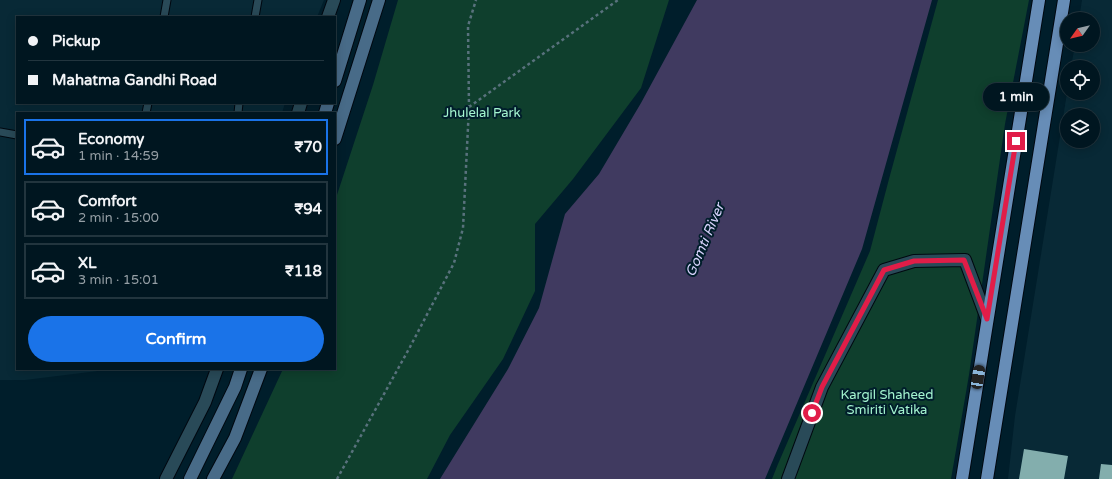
<!DOCTYPE html>
<meta charset="utf-8">
<style>
:root{--surface:#001620;--page:#0a1f29;--text:#f1f3f6;--muted:#959fa5;--line:#22353e;--accent:#1a73e8}
body{margin:0;font-family:"Varela Round",sans-serif;background:var(--page);color:var(--text);height:100vh;display:flex;flex-direction:column;font-size:15px;white-space:nowrap}
*{box-sizing:border-box;margin:0}
p{font-size:13px;color:var(--muted)}
.icon{flex:none;width:22px;height:22px;fill:none;stroke:currentColor;stroke-width:2;stroke-linecap:round;stroke-linejoin:round}
.map{position:relative;flex:1;overflow:hidden}
.drawer{position:absolute;left:16px;top:112px;width:320px;height:258px;display:flex;flex-direction:column;background:var(--surface);border-radius:0px;box-shadow:0 2px 10px #0003,0 0 0 1px var(--line)}
.drawer>*{flex:none}
.banner{position:absolute;left:16px;top:16px;width:320px;height:88px;border-radius:0px;box-shadow:0 2px 10px #0003,0 0 0 1px var(--line);display:grid;align-content:center;height:88px;padding:0 12px;background:var(--surface)}
.needle{width:26px;rotate:236deg}
.tools{position:absolute;left:1060px;top:12px;display:grid;gap:8px}
.tools a{display:grid;place-items:center;width:40px;height:40px;border-radius:50%;background:var(--surface);box-shadow:0 2px 10px #0003,0 0 0 1px var(--line);font-size:20px}
.end{position:absolute;width:18px;height:18px;margin:-9px;border:5px solid #e11d48;background:#fff;box-shadow:0 0 0 2px #fff}
.from{border-radius:50%}
.bubble{position:absolute;height:28px;border-radius:14px;background:var(--surface);box-shadow:0 2px 10px #0003,0 0 0 1px var(--line);font-size:13px;font-weight:700;line-height:28px;text-align:center}
.car{position:absolute;width:12px;height:24px;margin:-12px -6px;border-radius:5px;box-shadow:0 0 3px 1px #0007;background:linear-gradient(#222 24%,#8ab4d8 0 40%,#222 0 76%,#8ab4d8 0 86%,#222 0)}
.banner b{display:flex;align-items:center;gap:14px;height:38px;font-size:15px}
.banner b+b{border-top:1px solid var(--line)}
.banner i{width:10px;height:10px;background:var(--text)}
ul{padding:7px 0 0;list-style:none}
li{display:flex;align-items:center;gap:12px;height:56px;margin:0 8px 6px;padding:0 4px;border:2px solid var(--line);border-radius:0px}
li div{flex:1}
li b{display:block;font-size:15px}
li em{font-style:normal;font-weight:700}
li.current{border-color:var(--accent)}
li>.icon{width:36px;height:36px;stroke-width:1.5}
.button{display:flex;gap:8px;margin-top:auto;padding:8px 12px}
.button a{flex:1;height:46px;border-radius:24px;background:var(--accent);color:#fff;font-size:16px;font-weight:700;line-height:46px;text-align:center}
.map>svg:first-child{display:block}
</style>
<div class="map">
<svg width="1112" height="479" viewBox="0 0 1112 479">
<rect width="100%" height="100%" fill="#001e2b"/>
<path fill="#082936" fill-rule="evenodd" d="M0,0H324L317,17H17V103H285L282,113H17V369H205L204,371L106,370L25,380H0Z
M1082,0H1112V479H1008L1015,416L1067,93H1093V67H1071L1075,45H1093V19H1079ZM1067,115H1093V141H1067Z"/>
<path fill="#0f3f2d" d="M398,0H669L641,88L573,179L535,224V291L503,359L450,435L427,479H232L283,369H335V201L373,85Z
M938,0H1029L1005,124L969,375L951,479H772L778,464L870,251L889,179Z"/>
<path fill="#403a60" d="M697,0H932L862,249L765,479H440L508,369L539,308L565,214L599,174L641,103Z"/>
<path fill="#83aead" d="M1024,449L1068,456L1064,479H1019Z
M1101,464L1112,465V479H1099Z"/>
<g fill="none" stroke-linecap="round" stroke-linejoin="round">
<defs>
<path id="lane" d="M164,17L167,0
M255,17L258,0
M146,113L148,103
M238,113L239,103
M0,132L17,135"/>
<path id="street" d="M328,17L334,0
M298,113L301,103
M166,479L205,402L217,369
M788,479L822,387L884,270L914,261L965,260L987,319"/>
<path id="secondary" d="M335,81L360,0
M325,113L328,103
M335,139L379,0
M190,479L235,387L241,369
M213,479L235,438L261,369"/>
<path id="primary" d="M962,479L1039,0
M987,479L1064,0"/>
</defs>
<use href="#lane" stroke="#000810" stroke-width="9"/>
<use href="#street" stroke="#000810" stroke-width="14"/>
<use href="#secondary" stroke="#000810" stroke-width="14"/>
<use href="#primary" stroke="#000810" stroke-width="14"/>
<path stroke="#59727d" stroke-width="2.5" stroke-dasharray="3 3" stroke-linecap="butt" d="M469,107L618,0
M337,479L410,347L454,263L463,228L469,107L468,26L476,0"/>
<use href="#lane" stroke="#294a58" stroke-width="7"/>
<use href="#street" stroke="#294a58" stroke-width="12"/>
<use href="#secondary" stroke="#486b88" stroke-width="12"/>
<use href="#primary" stroke="#678db7" stroke-width="12"/>
</g>
<g fill="none" stroke-linecap="round" stroke-linejoin="round">
<path stroke="#e11d48" stroke-width="5" d="M812,413L822,387L884,270L914,261L964,260L987,319L1016,141"/>
</g>
<g text-anchor="middle" dominant-baseline="central" stroke-width="4" stroke-linejoin="round" paint-order="stroke">
<g font-size="13" fill="#a4f5d0" stroke="#001e2b">
<text x="482" y="113">Jhulelal Park</text>
<text x="887" y="395">Kargil Shaheed<tspan x="887" dy="15">Smiriti Vatika</tspan></text>
</g>
<g font-size="14" font-style="italic" fill="#d6d1fb" stroke="#001e2b">
<text transform="translate(705 240) rotate(-67)">Gomti River</text>
</g>
</g>
</svg>
<div class="tools">
<a><svg class="needle" viewBox="-14 -14 28 28"><path d="M0-13l5 13h-10z" fill="#e53935"/><path d="M0 13l5-13h-10z" fill="#959fa5"/></svg></a>
<a><svg class="icon" aria-label="locate" viewBox="0 0 24 24"><circle cx="12" cy="12" r="6"/><path d="M12 2v4M12 18v4M2 12h4M18 12h4"/></svg></a>
<a><svg class="icon" aria-label="layers" viewBox="0 0 24 24"><path d="M12 4l9 5-9 5-9-5zM3 14l9 5 9-5"/></svg></a>
</div>
<i class="end from" style="left:812px;top:413px"></i>
<i class="end" style="left:1016px;top:141px"></i>
<div class="bubble" style="left:983px;top:83px;width:66px">1 min</div>
<i class="car" style="left:978px;top:377px;rotate:9deg"></i>
<div class="banner">
<b><i class="from"></i>Pickup</b>
<b><i></i>Mahatma Gandhi Road</b>
</div>
<section class="drawer">
<ul>
<li class="current"><svg class="icon" aria-label="car" viewBox="0 0 24 24"><path d="M5 17H2v-5l4-1 3-4h7l3 4 3 1v5h-3M9 17h6M6 11h13"/><circle cx="7" cy="17" r="2"/><circle cx="17" cy="17" r="2"/></svg><div><b>Economy</b><p>1 min · 14:59</p></div><em>₹70</em></li>
<li><svg class="icon" aria-label="car" viewBox="0 0 24 24"><path d="M5 17H2v-5l4-1 3-4h7l3 4 3 1v5h-3M9 17h6M6 11h13"/><circle cx="7" cy="17" r="2"/><circle cx="17" cy="17" r="2"/></svg><div><b>Comfort</b><p>2 min · 15:00</p></div><em>₹94</em></li>
<li><svg class="icon" aria-label="car" viewBox="0 0 24 24"><path d="M5 17H2v-5l4-1 3-4h7l3 4 3 1v5h-3M9 17h6M6 11h13"/><circle cx="7" cy="17" r="2"/><circle cx="17" cy="17" r="2"/></svg><div><b>XL</b><p>3 min · 15:01</p></div><em>₹118</em></li>
</ul>
<div class="button"><a>Confirm</a></div>
</section>
</div>
